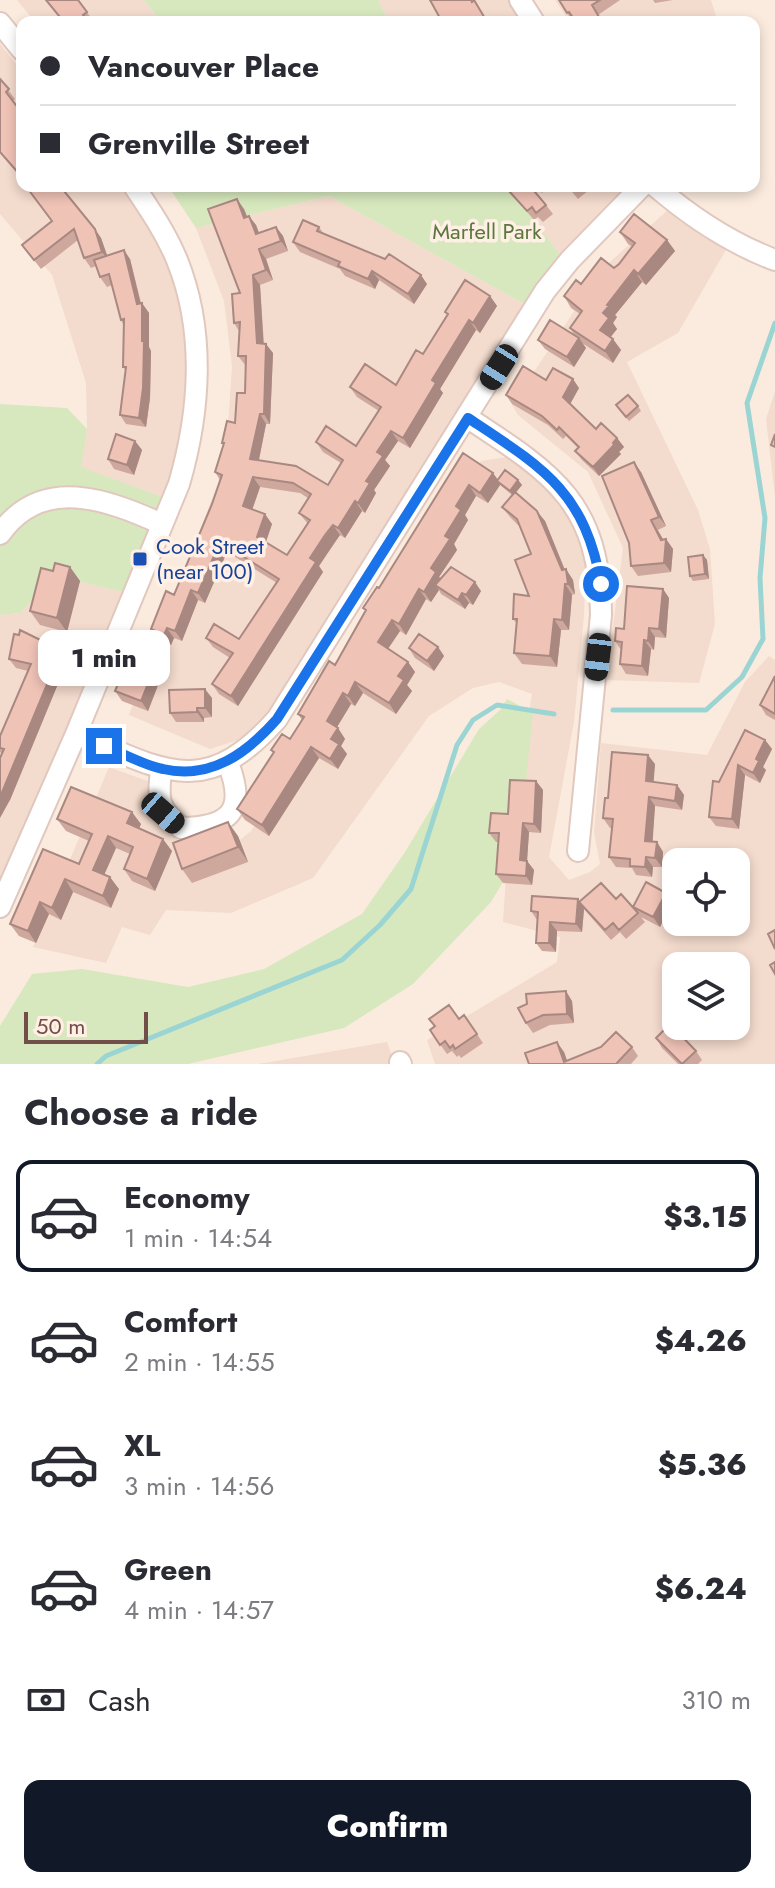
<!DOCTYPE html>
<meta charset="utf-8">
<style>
:root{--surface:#fff;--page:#f7f7f7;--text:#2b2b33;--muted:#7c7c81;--line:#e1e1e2;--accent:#111827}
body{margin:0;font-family:Jost,sans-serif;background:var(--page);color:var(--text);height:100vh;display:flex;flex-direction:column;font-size:30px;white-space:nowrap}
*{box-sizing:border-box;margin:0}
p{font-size:26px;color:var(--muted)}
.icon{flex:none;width:44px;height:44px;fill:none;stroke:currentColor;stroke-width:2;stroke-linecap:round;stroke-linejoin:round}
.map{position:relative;height:1064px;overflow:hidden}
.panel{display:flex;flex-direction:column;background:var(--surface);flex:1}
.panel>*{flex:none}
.hud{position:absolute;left:16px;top:16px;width:744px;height:176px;border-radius:16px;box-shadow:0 4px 12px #0003;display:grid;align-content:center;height:176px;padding:0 24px;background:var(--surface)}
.fabs{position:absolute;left:662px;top:848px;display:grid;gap:16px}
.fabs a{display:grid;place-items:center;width:88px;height:88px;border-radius:16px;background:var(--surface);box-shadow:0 4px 12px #0003;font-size:40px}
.scale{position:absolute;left:24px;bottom:20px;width:124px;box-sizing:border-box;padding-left:8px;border:4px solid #714e47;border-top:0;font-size:22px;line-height:28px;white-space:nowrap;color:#714e47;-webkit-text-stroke:6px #ffefe4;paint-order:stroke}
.end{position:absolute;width:36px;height:36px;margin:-18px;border:10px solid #1a73e8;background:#fff;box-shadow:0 0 0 4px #fff}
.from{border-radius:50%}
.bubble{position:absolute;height:56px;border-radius:16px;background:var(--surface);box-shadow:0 4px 12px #0003;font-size:26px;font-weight:800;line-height:56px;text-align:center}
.car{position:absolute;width:24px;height:48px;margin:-24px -12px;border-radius:10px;box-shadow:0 0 6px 2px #0007;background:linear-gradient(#222 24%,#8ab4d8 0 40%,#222 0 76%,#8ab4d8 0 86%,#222 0)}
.hud b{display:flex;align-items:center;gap:28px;height:76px;font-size:30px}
.hud b+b{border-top:2px solid var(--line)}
.hud i{width:20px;height:20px;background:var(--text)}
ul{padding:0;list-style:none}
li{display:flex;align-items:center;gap:24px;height:112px;margin:0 16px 12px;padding:0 8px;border:4px solid transparent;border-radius:16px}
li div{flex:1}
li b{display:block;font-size:30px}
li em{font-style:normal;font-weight:800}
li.active{border-color:var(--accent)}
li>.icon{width:72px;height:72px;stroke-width:1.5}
h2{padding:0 24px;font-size:36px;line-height:96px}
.pay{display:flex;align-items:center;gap:20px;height:88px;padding:0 24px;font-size:30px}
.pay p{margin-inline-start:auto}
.cta{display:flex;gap:16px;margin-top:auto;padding:16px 24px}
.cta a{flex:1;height:92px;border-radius:16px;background:var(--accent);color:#fff;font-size:32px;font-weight:800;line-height:92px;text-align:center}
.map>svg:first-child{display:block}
</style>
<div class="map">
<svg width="775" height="1064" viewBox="0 0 775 1064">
<rect width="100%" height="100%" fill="#fbebde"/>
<path fill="#f3dbcd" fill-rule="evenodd" d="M17,0H144L161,22H35Z
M378,0H514L530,22H389Z
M555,0H711L718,22H570Z
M0,44L22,71V186H118L158,235L179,285L193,355L171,500L80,467L87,429L86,383L52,275L0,214Z
M509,186H628L561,256Z
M329,196L528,306L260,733L210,749L129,715L218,483L228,427L232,366L224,301L196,228Z
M669,209L727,248L678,333L627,362L698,510L710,549L715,624L699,683L606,680L623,548L588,472L518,415L512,405L602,269Z
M775,391V497L766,419Z
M506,457L561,493L587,539L584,615L574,722L549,857L569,880L590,872L600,864L594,832L601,743L707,755L745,682L769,656L775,660V1064H435L427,1040L557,962L560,937L503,922L507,861L532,694L499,682L473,688L429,716L313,878L231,913L166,910L150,935L122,927L106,963L33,947L109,767L153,783L159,813L181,840H240L251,831L259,819L280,758L481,461ZM676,862H736V922H676ZM676,966H736V1026H676Z
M69,579L135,595L0,912V615L20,613L45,587Z
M387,1042L395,1064H258Z"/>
<path fill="#d7e8be" d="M144,0H378L389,22H161Z
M168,186H509L561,256L528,306L329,196L196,228Z
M0,404L67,408L87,429L81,467L171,500L135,595L69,579L45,587L20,613L0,615Z
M507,699L533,713L518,857L491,902L413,984L344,1028L188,1064H0V1026L32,974L82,969L188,987L264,969L362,914L405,852L479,729L500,710Z"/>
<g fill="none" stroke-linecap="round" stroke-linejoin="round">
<path stroke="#9bd5d3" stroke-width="5" d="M613,710H706L742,677L763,639L760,578L765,518L747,403L775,323
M97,1064L106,1056L342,960L380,925L411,889L457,745L473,720L497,705L554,714"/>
<defs>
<path id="minor" d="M520,0L534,22
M0,23L22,50
M655,186C691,217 730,243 775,260
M468,418C554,474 600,503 601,615L578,851
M0,534C42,474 108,500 162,524
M76,734C163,770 204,801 277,719L545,291L570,260L642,186
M161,769C158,800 157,807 181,828C230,827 247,811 228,763
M0,907L76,734L179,484C200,412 206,332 177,260C166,233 150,210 134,186
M400,1062L401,1064"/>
</defs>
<use href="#minor" stroke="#e1c8be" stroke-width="24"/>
<use href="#minor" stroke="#fff" stroke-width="20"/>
</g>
<path fill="#cea89d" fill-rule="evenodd" d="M46,0H78L94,22H63Z
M559,0H620L598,15L603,22H573Z
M653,0H673L655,3Z
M0,79L15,99L13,101L22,113V179L0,153Z
M28,186H60L101,238L107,255L130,259L141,303L149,313V347L151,351L150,398L146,427L126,424L120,415L126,371L123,367L124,326L121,320L112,285L107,287L100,277L96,266L91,268L84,258L78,240L41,269L22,245L52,222Z
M535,186H550L542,193Z
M567,186H587L589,190L578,199Z
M509,191L546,205L553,214L543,222L538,217L534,220Z
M244,209L247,216L256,225L259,233L276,227L283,236L288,251L266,259L273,280L260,285L264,344L273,353L270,424H266L259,460L328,485L341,463L323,452L316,442L356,446L379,411L357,397L350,387L396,385L423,354L447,315L445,312L490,296L497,306L480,333L476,330L440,389L443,393L410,448L398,441L385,460L390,466L374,490L376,493L365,513L362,511L345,538L340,535L332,545L319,566L323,572L238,706L219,694L212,684L230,658L213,647L206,638L239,639L277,583L227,552L205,603L198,600L182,641L174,638L171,645L158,639L151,629L174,595L212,504L220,480L215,472L224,445L222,443L235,423L245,393L246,366L238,356L239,331L234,323L240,293ZM260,487L300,493L308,498L299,513L308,524L287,555L266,542L272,524L252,510Z
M319,227L323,233L427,284L414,304L379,280L375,289L345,276L340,269L300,252L293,242Z
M620,232L667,240L675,251L646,285L642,282L615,315L617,317L613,323L617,329L611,337L621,350L613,363L582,343L586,348L574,367L545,349L538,340L575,336L570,328L580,314L571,308L564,296L581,284L614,268L619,264L633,247L628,244Z
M546,380L579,388L570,404L596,429L617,438L624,447L619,452L621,454L599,476L582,460L575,451L578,448L566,436L563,439L548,425L512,404L506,395Z
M616,405L638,406L641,411L629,421Z
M135,441L142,450L134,475L114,469L108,459Z
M463,453L498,480H518L522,485L516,492L545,521L565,570L573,580L575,594L572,595L569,630H561L557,667L522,664L514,653L517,624L513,619L529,596L531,554L519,526L510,517L502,507L512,495L500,485L488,503L476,496L465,515L468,520L454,544L457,550L439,577L481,591L473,605L469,603L465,609L441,594L439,590L431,602L426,599L406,635L400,631L388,649L408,662L415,672L407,685L412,691L396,714L363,693L355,706L351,704L337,727L345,739L341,746L347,754L338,769L319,758L269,836L245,820L237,809L274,753L271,750L290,739L302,720L298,714L335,665L366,611L363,608L379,588Z
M641,472L666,526L658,530L663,539H666L673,549L671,572L638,576L631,566Z
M703,555L707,560L709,579L693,581L690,576Z
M70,567L80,581L67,632L40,625L30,611L53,571Z
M663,589L669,598L666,638L655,637L654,650L651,649L648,676L626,674L620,664L621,650L615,641L624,629Z
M438,647L444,656L434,671L415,658L409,648Z
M9,659L75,663L66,682L60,679L10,800L2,754L0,752V736L28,671L16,668Z
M153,671L160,680L148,711L122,701L115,691Z
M775,676V720L766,715L760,705Z
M212,698V717L204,718V722H176L170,713Z
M765,740L772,749L763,767L766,770L760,783L745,775L739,829L716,826L709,817L719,782Z
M655,764L653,782L677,785L684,795L682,810L655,806L652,842H657L663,852L662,867H653L652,877L636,875L632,868L616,867L609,857L612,828H610L603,818L608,798Z
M536,781L543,790L541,833L529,832L527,861L534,870L532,885L503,883L496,874L499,842H496L489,833L508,814Z
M57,819L141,824L139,828L172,851L155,891L132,881L124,869L130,854L116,848L104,875L119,889L111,908L73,892L61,920L49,914L36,943L19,936L10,924L79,864L89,841L66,831Z
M238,836L248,862L192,883L182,869Z
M578,899L580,902L616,899L633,907L672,902L660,927L641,917L645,922L626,939L620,932L611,940L584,909L582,932L557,931L556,952L542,951L536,943L537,920L531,911Z
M572,1001L574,1023L550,1025L533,1033L526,1023Z
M464,1015L483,1043L461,1058L459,1055L457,1057L452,1051L447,1054L430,1030L459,1019Z
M656,1038L696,1051L702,1060L698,1064H678L662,1048Z
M632,1047L638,1056L631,1064H529L564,1052L567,1060Z"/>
<path fill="#a88880" d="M237,199L244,209L251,227L244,218Z
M249,216L256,225L263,244L256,234Z
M276,227L283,236L288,251L281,241Z
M95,229L101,238L109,261L102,252Z
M667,240L675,251L646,285L638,274Z
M259,249L266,259L273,280L266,270Z
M124,250L130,259L142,309V303L149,313V347L151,351L150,398L146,427L139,418L142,341L137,304Z
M634,270L642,282L615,315L617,317L613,323L617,329L607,341L600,330L603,313L607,305Z
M372,271L379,280L375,289L368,279Z
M253,275L260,285L264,353L257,343Z
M421,275L427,284L414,304L408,294Z
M490,296L497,306L480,333L473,323Z
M469,320L476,330L440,389L443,393L410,448L403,438L432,380Z
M579,338L586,348L574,367L567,357Z
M613,339L621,350L613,363L605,351Z
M266,344L273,353L270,424L264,414Z
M573,379L579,388L569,406L563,397Z
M260,414L266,424L257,469L250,459Z
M391,431L398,441L385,460L390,466L374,490L376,493L365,513L358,503L377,452Z
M617,438L624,447L619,452L621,454L599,476L593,467Z
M135,441L142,450L134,475L127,465Z
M634,462L641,472L666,526L659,517Z
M493,473L501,484L497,481L500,485L488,503L480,493Z
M253,477L260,487L250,516L243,506Z
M518,480L522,485L513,496L510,491Z
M469,485L476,496L465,515L468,520L454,544L457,550L439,577L444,583L435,585L439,590L431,602L424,592L431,568L456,506Z
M355,501L362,511L345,538L338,528Z
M537,511L545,521L566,573V569L573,580L575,594L568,584Z
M265,514L272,524L264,547L257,537Z
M651,520L666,544V539L673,549L671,572L664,563L661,540Z
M333,525L340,535L319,566L323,572L238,706L231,696L310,558Z
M220,542L227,552L205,603L198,593Z
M703,555L707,560L709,579L705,574Z
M70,567L80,581L67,632L57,618Z
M475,582L481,591L473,605L466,595Z
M565,584L572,595L569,630L562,620Z
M419,589L426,599L406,635L399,624Z
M663,589L669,598L666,638L659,629Z
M191,590L198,600L182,641L175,631Z
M462,593L469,603L465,609L458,600Z
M554,619L561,630L557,667L550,656Z
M392,620L400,631L385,653L378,642Z
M167,628L174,638L171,645L164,635Z
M649,628L655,637L654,650L648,641Z
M644,640L651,649L648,676L642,666Z
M438,647L444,656L434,671L427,661Z
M69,654L75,663L66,682L60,673Z
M408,662L415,672L407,685L412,691L396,714L389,703L398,676Z
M53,670L60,679L10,800L0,818V797Z
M153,671L160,680L148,711L141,701Z
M355,682L363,693L355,706L348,696Z
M205,689L212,698V717L205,708Z
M343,693L351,704L334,732L327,721Z
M197,708L204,718V722L197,712Z
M338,728L345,739L341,746L347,754L338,769L330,759L331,739Z
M765,740L772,749L763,767L766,770L760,783L753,773L756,759Z
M311,747L319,758L269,836L262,825Z
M648,755L655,764L653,790L646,781Z
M738,765L745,775L739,829L732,819Z
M536,781L543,790L541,833L534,824Z
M677,785L684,795L682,810L675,801Z
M649,797L655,806L652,851L645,841Z
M132,812L141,824L136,835L127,823Z
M228,822L238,836L248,862L238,847Z
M523,823L529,832L527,861L534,870L532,885L526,876L520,860Z
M108,836L116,848L101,882L93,870Z
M163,839L172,851L155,891L147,879Z
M657,842L663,852L662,867L655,858Z
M715,854L720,862H714Z
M646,857L653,867L652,877L645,867Z
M110,877L119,889L111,908L103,896Z
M65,879L73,892L61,920L52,908Z
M666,893L672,902L660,927L653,917Z
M578,899L584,909L582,932L576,924Z
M40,902L49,914L36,943L28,931Z
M550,922L557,931L556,952L549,943Z
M566,991L572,1001L574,1023L567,1014Z
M557,1042L564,1052L568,1064L564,1062Z"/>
<path fill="#f0c3b7" stroke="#a88880" stroke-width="2" fill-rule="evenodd" d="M46,0H78L87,12L83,15L89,22H64Z
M430,0H471L472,2L474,0L486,20L485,22H447L445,18L441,20Z
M559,0H600L592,5L602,22H576L569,12L567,13Z
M0,79L9,89L6,92L22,113V177L0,152Z
M30,186H60L95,229L102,252L84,258L74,229L34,260L22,245L52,221L28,189L31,187Z
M515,186H530L546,205L536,213L532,207L527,211L509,191Z
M237,199L244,218L249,216L256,234L276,227L281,241L259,249L266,270L253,275L257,343L266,344L264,414H260L250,459L296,466L328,485L343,460L316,442L326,426L356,446L381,407L350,387L365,364L396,385L416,350L423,354L448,314L445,312L465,280L490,296L473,323L469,320L432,380L436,383L403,438L391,431L377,452L383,456L366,481L370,483L358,503L355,501L338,528L333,525L325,535L310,558L316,562L231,696L212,684L233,653L206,638L214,624L239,639L279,579L220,542L198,593L191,590L175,631L167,628L164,635L151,629L166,591L174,595L212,504L222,475L215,472L224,443H222L227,421L235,423L237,393H245L246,356H238L240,322L234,323L232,294L240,293L208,209ZM253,477L293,483L311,494L299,513L310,520L287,555L257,537L265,514L243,506Z
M634,214L667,240L638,274L634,270L607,305L609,306L603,313L609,318L600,330L613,339L605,351L570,328L582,311L564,296L576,280L581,284L601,258L614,268L619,264L635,243L620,232Z
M303,220L319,227L317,231L385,259L389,254L421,275L408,294L372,271L368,279L338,266L340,262L293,242Z
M124,250L137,304L142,303V341H144L143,388L139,418L120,415L126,367H123L124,319L121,320L109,274L100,277L94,260Z
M550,320L579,338L567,357L538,340Z
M523,366L546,380L553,368L573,379L563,397L596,429L601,423L617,438L613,443L614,445L593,467L575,451L579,447L559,427L557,430L542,416L506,395Z
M628,395L638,406L626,417L616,405Z
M116,434L135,441L127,465L108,459Z
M775,434V447L771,445Z
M463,453L493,473L480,493L469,485L456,506L461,510L445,536L450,539L431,568L436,572L424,592L419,589L399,624L392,620L378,642L408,662L398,676L404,680L389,703L355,682L348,696L343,693L327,721L338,728L331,739L339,744L330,759L311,747L262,825L237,809L274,752L271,750L282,734L290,739L304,717L298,714L329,661L335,665L366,610L363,608L377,587L379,588Z
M634,462L659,517L651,520L661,540L666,539L664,563L631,566L629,543L602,476Z
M505,470L518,480L510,491L497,481Z
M515,492L537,511L562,570L566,569L568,584H565L562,620L554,619L550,656L514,653L517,619H513L514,594L529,596L515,560L531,554L517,519L502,507Z
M703,555L705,574L690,576L688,557Z
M55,563L70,567L57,618L30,611L41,568L53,571Z
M451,567L475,582L466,595L462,593L458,600L435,585Z
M627,586L663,589L659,629L649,628L648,641L644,640L642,666L620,664L622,642L615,641L616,628L624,629Z
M20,630L69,654L60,673L53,670L0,797V758L4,749L0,748V736L31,664L9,659L14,634L19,635Z
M419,634L438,647L427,661L409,648Z
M128,660L153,671L141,701L115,691Z
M775,676V714L760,705Z
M205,689V708H197V712L170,713L169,690Z
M745,730L765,740L756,759L759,761L753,773L738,765L732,819L709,817L713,781L719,782Z
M612,752L648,755L646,781L677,785L675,801L649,797L645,841L657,842L655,858L646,857L645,867L630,866V859L609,857L613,819L603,818L605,798H608Z
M510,780L536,781L534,824L523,823L520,860L527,861L526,876L496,874L499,833H489L491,813L508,814Z
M71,787L132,812L127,823L163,839L147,879L124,869L133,847L108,836L93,870L110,877L103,896L65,879L52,908L40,902L28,931L10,924L43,849L79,864L92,834L57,819Z
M228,822L238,847L182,869L173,843Z
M689,852L715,854L714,862H688Z
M646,882L666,893L653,917L633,907Z
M601,883L616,899L621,894L638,913L619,930L613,923L605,930L579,902Z
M532,896L578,899L576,924L550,922L549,943H536L538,912L531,911Z
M775,930V949L768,934Z
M775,962V974L770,965Z
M566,991L567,1014L543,1015L526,1023L518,1008L527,1004L526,994Z
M449,1005L459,1019L464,1015L477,1034L455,1049L453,1045L450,1048L445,1041L440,1045L430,1030L435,1026L429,1019Z
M670,1024L696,1051L682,1064L656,1038Z
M616,1032L632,1047L616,1064H529L525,1053L557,1042L564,1062L601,1047Z"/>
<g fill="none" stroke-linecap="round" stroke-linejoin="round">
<path stroke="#1a73e8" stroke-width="10" d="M104,746C123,753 143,765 163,769C211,780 247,753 277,719L468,418C542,467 585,491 601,584"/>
</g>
<rect fill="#1a4fb4" stroke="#ffefe4" stroke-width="3" x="132" y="551" width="16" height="16" rx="4"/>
<g text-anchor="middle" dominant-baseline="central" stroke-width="7" stroke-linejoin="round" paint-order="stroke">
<g font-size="22" fill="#5a7740" stroke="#ffefe4">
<text x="487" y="231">Marfell Park</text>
</g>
<g font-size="22" fill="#164399" stroke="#ffefe4" text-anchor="start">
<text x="156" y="546">Cook Street<tspan x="156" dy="25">(near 100)</tspan></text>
</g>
</g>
</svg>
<div class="fabs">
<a><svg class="icon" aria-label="locate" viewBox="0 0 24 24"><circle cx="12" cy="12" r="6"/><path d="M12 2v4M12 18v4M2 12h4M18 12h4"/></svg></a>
<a><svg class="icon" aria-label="layers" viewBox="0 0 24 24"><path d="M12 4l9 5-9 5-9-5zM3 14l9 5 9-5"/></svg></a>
</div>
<div class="scale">50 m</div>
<i class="end from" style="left:601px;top:584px"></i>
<i class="end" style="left:104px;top:746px"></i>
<div class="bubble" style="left:38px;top:630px;width:132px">1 min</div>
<i class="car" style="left:499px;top:367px;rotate:212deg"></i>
<i class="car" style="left:598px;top:657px;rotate:187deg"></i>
<i class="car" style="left:163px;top:813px;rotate:131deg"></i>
<div class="hud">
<b><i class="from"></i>Vancouver Place</b>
<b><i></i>Grenville Street</b>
</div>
</div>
<section class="panel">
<h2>Choose a ride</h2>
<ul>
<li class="active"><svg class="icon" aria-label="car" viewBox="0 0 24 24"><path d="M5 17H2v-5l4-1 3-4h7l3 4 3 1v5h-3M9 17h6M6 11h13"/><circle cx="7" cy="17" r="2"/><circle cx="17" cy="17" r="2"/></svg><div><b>Economy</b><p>1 min · 14:54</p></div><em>$3.15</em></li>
<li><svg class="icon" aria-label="car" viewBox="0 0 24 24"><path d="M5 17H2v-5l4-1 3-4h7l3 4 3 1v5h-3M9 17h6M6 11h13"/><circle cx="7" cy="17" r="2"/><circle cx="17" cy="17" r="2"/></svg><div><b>Comfort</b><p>2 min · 14:55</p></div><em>$4.26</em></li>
<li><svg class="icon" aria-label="car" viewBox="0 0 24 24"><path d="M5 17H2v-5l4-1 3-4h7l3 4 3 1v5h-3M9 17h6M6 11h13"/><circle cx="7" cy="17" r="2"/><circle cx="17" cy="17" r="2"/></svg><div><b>XL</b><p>3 min · 14:56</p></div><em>$5.36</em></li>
<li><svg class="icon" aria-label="car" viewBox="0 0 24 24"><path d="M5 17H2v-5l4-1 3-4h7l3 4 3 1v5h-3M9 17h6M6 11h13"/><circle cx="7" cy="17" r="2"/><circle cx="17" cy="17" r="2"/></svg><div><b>Green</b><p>4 min · 14:57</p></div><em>$6.24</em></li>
</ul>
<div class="pay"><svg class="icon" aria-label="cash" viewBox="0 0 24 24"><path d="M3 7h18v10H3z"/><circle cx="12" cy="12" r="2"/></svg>Cash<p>310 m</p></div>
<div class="cta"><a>Confirm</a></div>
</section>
